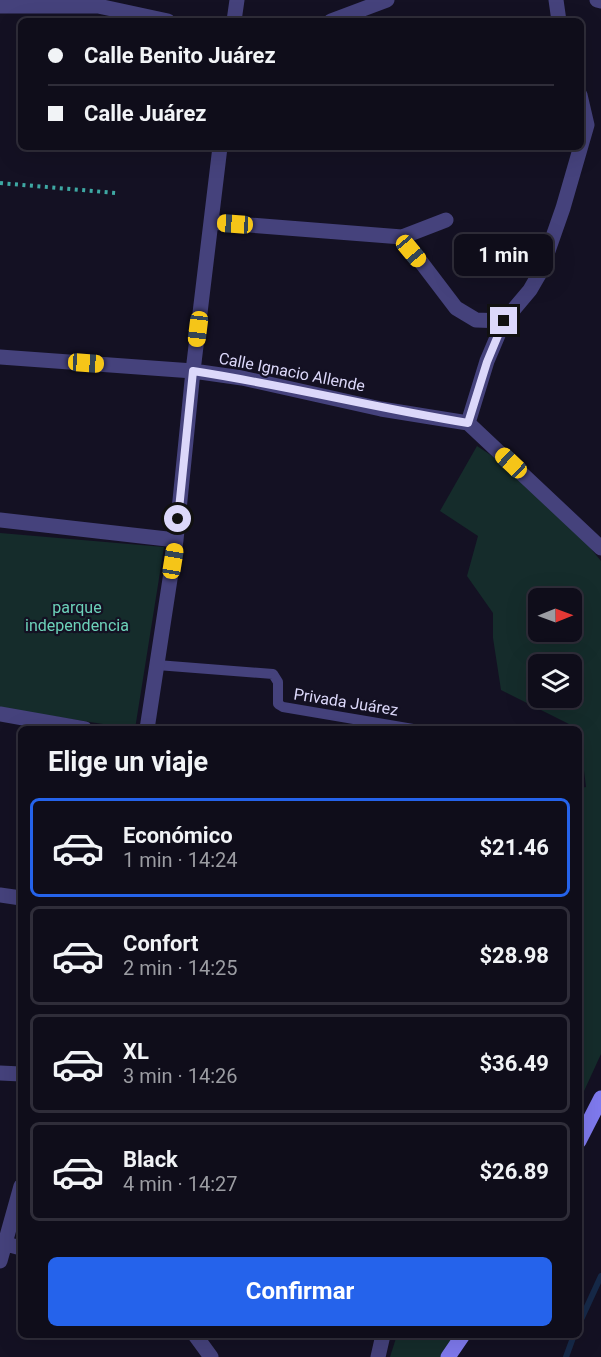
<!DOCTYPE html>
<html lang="es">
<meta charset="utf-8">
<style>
:root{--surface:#0f0d1a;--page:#181623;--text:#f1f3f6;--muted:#9b9ca2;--line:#2f2d39;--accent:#2563eb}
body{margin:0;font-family:Roboto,sans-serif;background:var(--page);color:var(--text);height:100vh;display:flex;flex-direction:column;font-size:22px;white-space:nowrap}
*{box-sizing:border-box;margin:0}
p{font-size:20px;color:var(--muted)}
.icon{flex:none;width:33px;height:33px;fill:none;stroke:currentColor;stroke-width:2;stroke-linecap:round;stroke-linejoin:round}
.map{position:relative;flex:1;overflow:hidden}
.details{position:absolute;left:18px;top:726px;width:564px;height:612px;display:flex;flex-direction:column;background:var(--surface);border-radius:9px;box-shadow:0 6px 24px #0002,0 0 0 2px var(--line)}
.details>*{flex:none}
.banner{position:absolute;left:18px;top:18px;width:566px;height:132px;border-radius:9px;box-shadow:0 6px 24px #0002,0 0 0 2px var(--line);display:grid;align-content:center;height:132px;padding:0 30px;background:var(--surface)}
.needle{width:39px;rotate:89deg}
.tools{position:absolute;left:528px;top:588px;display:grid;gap:12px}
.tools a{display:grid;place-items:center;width:54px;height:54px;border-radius:9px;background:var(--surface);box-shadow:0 6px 24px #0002,0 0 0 2px var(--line);font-size:30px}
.end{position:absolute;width:27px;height:27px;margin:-14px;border:8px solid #dcd8fa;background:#111;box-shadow:0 0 0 3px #111}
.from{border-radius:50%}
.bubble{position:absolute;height:42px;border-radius:9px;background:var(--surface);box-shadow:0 6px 24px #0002,0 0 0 2px var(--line);font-size:20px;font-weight:700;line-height:42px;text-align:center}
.car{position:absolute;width:18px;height:36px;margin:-18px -9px;border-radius:8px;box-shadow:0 0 4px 2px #0007;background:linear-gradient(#f5c518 24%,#345 0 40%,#f5c518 0 76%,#345 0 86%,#f5c518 0)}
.banner b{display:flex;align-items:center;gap:21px;height:57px;font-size:22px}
.banner b+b{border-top:2px solid var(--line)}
.banner i{width:15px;height:15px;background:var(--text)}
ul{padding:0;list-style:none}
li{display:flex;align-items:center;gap:18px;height:99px;margin:0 12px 9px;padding:0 18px;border:3px solid var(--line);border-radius:9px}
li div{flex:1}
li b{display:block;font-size:22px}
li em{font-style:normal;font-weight:700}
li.on{border-color:var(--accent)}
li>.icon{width:54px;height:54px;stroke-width:1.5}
h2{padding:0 30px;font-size:27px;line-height:72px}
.action{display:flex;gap:12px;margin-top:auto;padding:12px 30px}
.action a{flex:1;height:69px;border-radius:9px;background:var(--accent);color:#fff;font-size:24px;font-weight:700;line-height:69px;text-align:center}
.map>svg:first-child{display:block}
</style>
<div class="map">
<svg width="601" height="1357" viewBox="0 0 601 1357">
<rect width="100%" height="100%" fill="#141123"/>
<path fill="#152c2b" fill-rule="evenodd" d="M477,446L542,489L601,561V1054L579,1102V788L586,787L579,729L501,690L493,638V613L467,576L478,536L440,511ZM538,598H572V632H538ZM538,664H572V698H538Z
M0,533L164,547L135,729L0,708Z
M397,1335H459L442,1357H390Z"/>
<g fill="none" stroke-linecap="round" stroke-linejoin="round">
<path stroke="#162948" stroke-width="6" d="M579,1324L601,1276
M566,1357L574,1335"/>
<path stroke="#3ea8a3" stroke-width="4" stroke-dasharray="3 4.5" stroke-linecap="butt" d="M0,183L116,193"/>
<path stroke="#45427c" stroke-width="10" d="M157,665L273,674L278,682V704L283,707L413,729"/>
<path stroke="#45427c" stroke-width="15" d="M556,0L559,21
M597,0L601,1
M0,6H98L168,21
M234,21L237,0
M331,21L387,0
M211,222L402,237L456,308L476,320L504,321
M402,237L446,220
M0,357L193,371L242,378L381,409L468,423
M468,423L487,361L504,321L530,290L541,271L563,208L587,125L580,95
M468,423L601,548
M0,520L176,540
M0,714L85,729
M147,729L176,540L193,371L220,147
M0,895L21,898
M0,1073L21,1074
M6,1244L21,1248
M0,1261L21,1186
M195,1335L211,1357
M378,1357L383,1335"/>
<path stroke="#7f7aee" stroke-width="15" d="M579,1141L601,1098
M448,1357L463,1335"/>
</g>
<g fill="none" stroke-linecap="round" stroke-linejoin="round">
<path stroke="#dcd8fa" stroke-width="8" d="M178,519L193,371C285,385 376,408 468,423L487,362L504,321"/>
</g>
<g text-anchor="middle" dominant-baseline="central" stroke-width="4.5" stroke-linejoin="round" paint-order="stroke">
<g font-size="16" fill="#dcd8fa" stroke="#141123">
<text transform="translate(292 372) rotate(11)">Calle Ignacio Allende</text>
<text transform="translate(346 702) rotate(9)">Privada Juárez</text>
</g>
<g font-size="16" fill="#6cd1b9" stroke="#141123">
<text x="77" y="607">parque<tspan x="77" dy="18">independencia</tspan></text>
</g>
</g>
</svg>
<div class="tools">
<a><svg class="needle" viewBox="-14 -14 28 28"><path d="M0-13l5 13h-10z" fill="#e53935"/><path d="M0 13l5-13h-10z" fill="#9b9ca2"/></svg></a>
<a><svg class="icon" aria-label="layers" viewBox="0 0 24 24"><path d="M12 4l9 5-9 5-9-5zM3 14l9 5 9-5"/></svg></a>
</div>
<i class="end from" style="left:178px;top:519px"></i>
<i class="end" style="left:504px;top:321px"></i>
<div class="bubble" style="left:454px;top:234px;width:99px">1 min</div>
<i class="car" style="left:235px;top:224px;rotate:274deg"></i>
<i class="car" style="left:411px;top:251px;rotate:140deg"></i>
<i class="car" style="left:198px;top:329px;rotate:187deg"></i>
<i class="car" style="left:86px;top:363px;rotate:94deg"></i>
<i class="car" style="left:511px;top:463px;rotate:313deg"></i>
<i class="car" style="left:173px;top:561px;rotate:9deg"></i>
<div class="banner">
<b><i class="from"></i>Calle Benito Juárez</b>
<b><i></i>Calle Juárez</b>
</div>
<section class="details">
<h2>Elige un viaje</h2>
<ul>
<li class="on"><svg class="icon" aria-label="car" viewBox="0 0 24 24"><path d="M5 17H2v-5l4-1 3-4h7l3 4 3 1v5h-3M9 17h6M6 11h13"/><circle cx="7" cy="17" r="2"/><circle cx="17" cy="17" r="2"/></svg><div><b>Económico</b><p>1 min · 14:24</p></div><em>$21.46</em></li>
<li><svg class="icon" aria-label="car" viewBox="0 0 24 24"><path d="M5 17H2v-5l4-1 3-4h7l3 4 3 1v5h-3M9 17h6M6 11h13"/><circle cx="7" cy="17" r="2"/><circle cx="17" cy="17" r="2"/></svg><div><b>Confort</b><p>2 min · 14:25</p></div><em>$28.98</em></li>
<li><svg class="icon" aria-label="car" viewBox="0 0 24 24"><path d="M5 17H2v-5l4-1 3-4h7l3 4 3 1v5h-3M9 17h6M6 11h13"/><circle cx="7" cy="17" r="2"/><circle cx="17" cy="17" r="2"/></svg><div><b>XL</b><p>3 min · 14:26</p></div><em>$36.49</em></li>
<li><svg class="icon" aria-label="car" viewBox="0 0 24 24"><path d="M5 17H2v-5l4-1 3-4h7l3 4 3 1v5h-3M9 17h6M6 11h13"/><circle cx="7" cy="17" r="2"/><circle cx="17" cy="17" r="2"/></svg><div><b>Black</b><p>4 min · 14:27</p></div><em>$26.89</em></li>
</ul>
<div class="action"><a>Confirmar</a></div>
</section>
</div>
